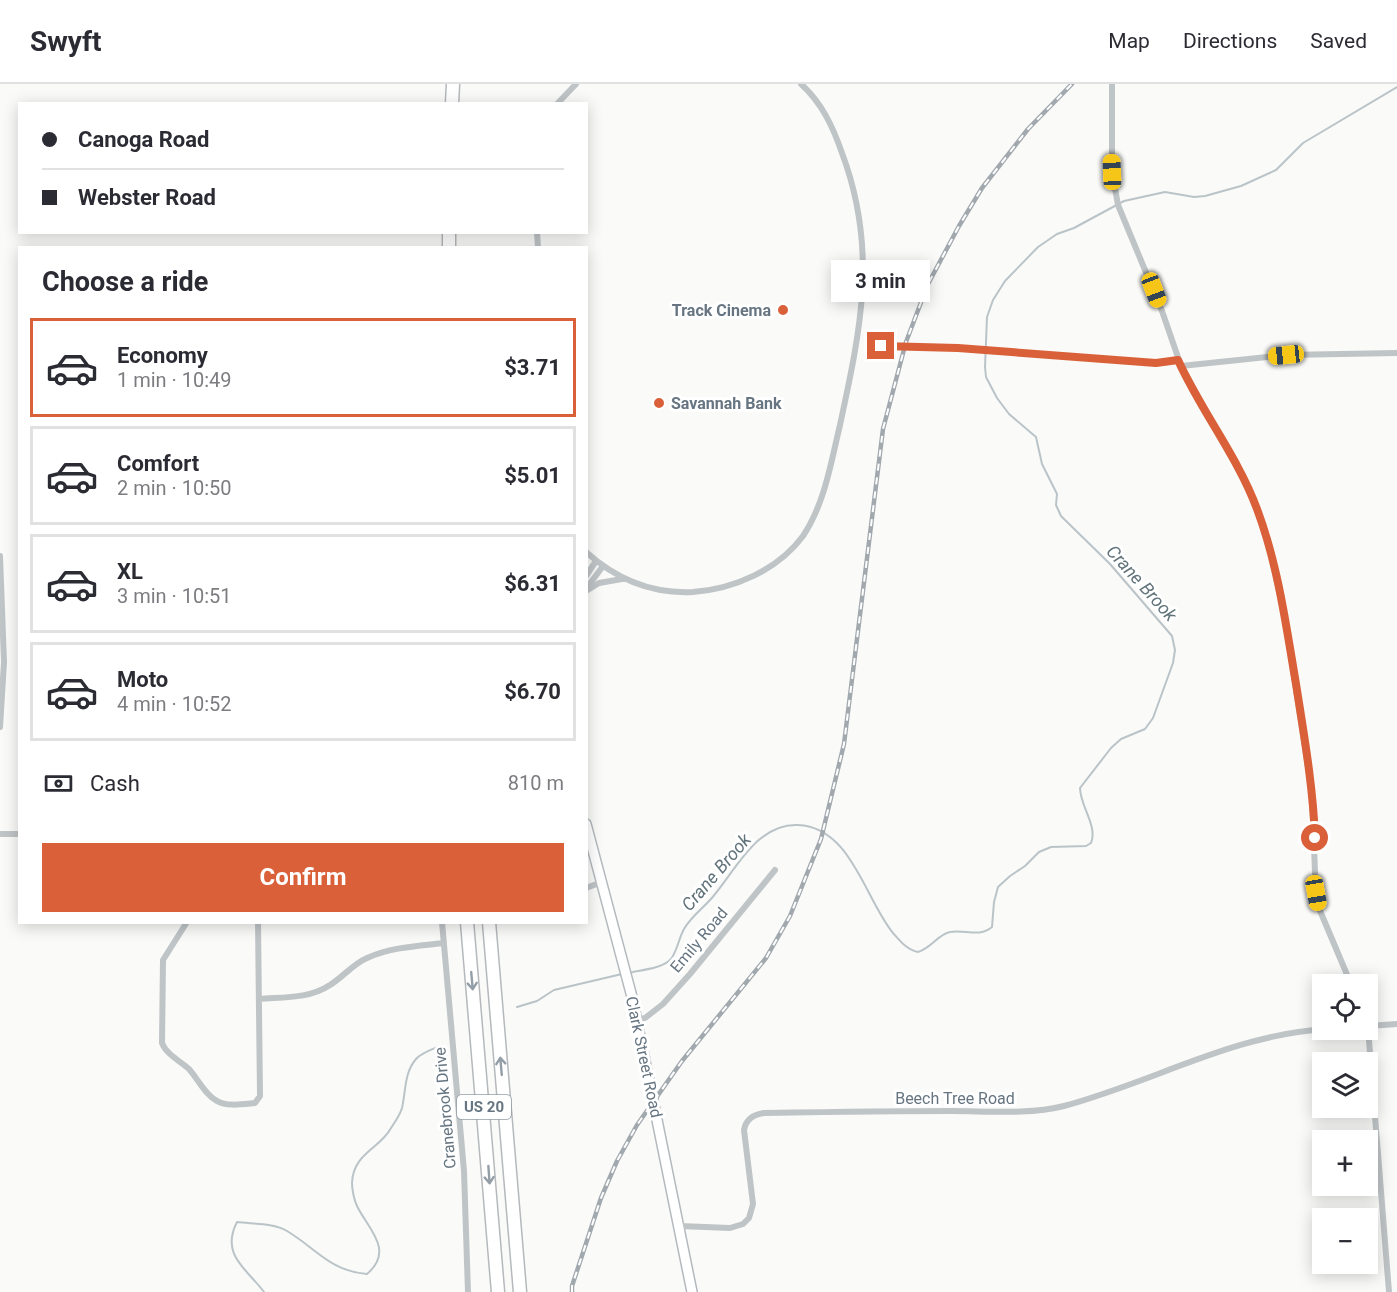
<!DOCTYPE html>
<meta charset="utf-8">
<style>
:root{--surface:#fff;--page:#f2f2f3;--text:#2b2b33;--muted:#7c7c81;--line:#e1e1e2;--accent:#d96039}
body{margin:0;font-family:Roboto,sans-serif;background:var(--page);color:var(--text);height:100vh;display:flex;flex-direction:column;font-size:22px;white-space:nowrap}
*{box-sizing:border-box;margin:0}
p{font-size:20px;color:var(--muted)}
.icon{flex:none;width:33px;height:33px;fill:none;stroke:currentColor;stroke-width:2;stroke-linecap:round;stroke-linejoin:round}
.map{position:relative;flex:1;overflow:hidden}
.details{position:absolute;left:18px;top:162px;width:570px;height:678px;display:flex;flex-direction:column;background:var(--surface);border-radius:0px;box-shadow:0 3px 15px #0003}
.details>*{flex:none}
.banner{position:absolute;left:18px;top:18px;width:570px;height:132px;border-radius:0px;box-shadow:0 3px 15px #0003;display:grid;align-content:center;height:132px;padding:0 24px;background:var(--surface)}
.controls{position:absolute;left:1312px;top:890px;display:grid;gap:12px}
.controls a{display:grid;place-items:center;width:66px;height:66px;border-radius:0px;background:var(--surface);box-shadow:0 3px 15px #0003;font-size:30px}
.end{position:absolute;width:27px;height:27px;margin:-14px;border:8px solid #d96039;background:#fff;box-shadow:0 0 0 3px #fff}
.from{border-radius:50%}
.bubble{position:absolute;height:42px;border-radius:0px;background:var(--surface);box-shadow:0 3px 15px #0003;font-size:20px;font-weight:700;line-height:42px;text-align:center}
.car{position:absolute;width:18px;height:36px;margin:-18px -9px;border-radius:8px;box-shadow:0 0 4px 2px #0007;background:linear-gradient(#f5c518 24%,#345 0 40%,#f5c518 0 76%,#345 0 86%,#f5c518 0)}
.banner b{display:flex;align-items:center;gap:21px;height:57px;font-size:22px}
.banner b+b{border-top:2px solid var(--line)}
.banner i{width:15px;height:15px;background:var(--text)}
ul{padding:0;list-style:none}
li{display:flex;align-items:center;gap:18px;height:99px;margin:0 12px 9px;padding:0 12px;border:3px solid var(--line);border-radius:0px}
li div{flex:1}
li b{display:block;font-size:22px}
li em{font-style:normal;font-weight:700}
li.active{border-color:var(--accent)}
li>.icon{width:54px;height:54px;stroke-width:1.5}
h2{padding:0 24px;font-size:27px;line-height:72px}
.pay{display:flex;align-items:center;gap:15px;height:66px;padding:0 24px;font-size:22px}
.pay p{margin-inline-start:auto}
.cta{display:flex;gap:12px;margin-top:auto;padding:12px 24px}
.cta a{flex:1;height:69px;border-radius:0px;background:var(--accent);color:#fff;font-size:24px;font-weight:700;line-height:69px;text-align:center}
header{display:flex;align-items:center;gap:36px;box-sizing:border-box;height:84px;padding:0 30px;background:var(--surface);border-bottom:2px solid var(--line)}
header strong{font-size:28px}
nav{display:flex;gap:33px;margin-inline-start:auto;font-size:21px}
.map>svg:first-child{display:block}
</style>
<header>
<strong>Swyft</strong>
<nav><a>Map</a><a>Directions</a><a>Saved</a></nav>
</header>
<div class="map">
<svg width="1397" height="1208" viewBox="0 0 1397 1208">
<rect width="100%" height="100%" fill="#fafaf8"/>
<g fill="none" stroke-linecap="round" stroke-linejoin="round">
<path stroke="#bac4c8" stroke-width="2" d="M628,889C640,886 662,885 671,875C677,867 679,854 684,845C691,833 702,825 711,815C735,788 756,739 798,741C851,743 865,815 893,849C900,857 907,866 918,868C932,864 938,850 950,848C965,845 979,854 992,843L994,818L998,803L1010,792L1025,782L1039,768L1051,763L1086,762L1091,759C1098,742 1080,722 1080,704L1111,664L1121,655L1145,645L1153,634L1173,579L1175,566L1172,552L1110,480L1061,432L1056,421L1057,410L1042,380L1036,353L1009,330L997,314L986,293L985,283L987,233L993,216L1005,197L1038,163L1057,150L1074,144L1124,117L1165,108L1194,113L1205,112L1241,102L1276,86L1303,59L1397,3
M517,923L537,917L554,906L622,890
M264,1208C247,1185 220,1171 237,1138C253,1140 274,1139 287,1147C317,1165 330,1187 367,1190C395,1166 368,1145 357,1122C354,1116 352,1105 352,1099C353,1069 380,1065 391,1044C395,1038 400,1031 402,1024C406,1007 404,989 416,975C421,969 433,965 440,962"/>
<defs>
<path id="secondary" d="M586,740L632,913L692,1208"/>
<path id="highway" d="M452,20L453,0
M449,164V148
M467,838L498,1208
M489,838L520,1208"/>
</defs>
<use href="#secondary" stroke="#b4b9be" stroke-width="12"/>
<use href="#highway" stroke="#b5b9bc" stroke-width="15"/>
<path stroke="#bfc4c7" stroke-width="6" d="M1112,0V88L1118,121L1162,227L1181,282L1249,405L1267,453L1285,534L1312,709L1315,789L1318,822L1351,900
M557,20L576,0
M537,148L538,164
M881,262L958,264L1156,279L1178,276
M1181,282L1286,271L1397,269
M586,468C616,495 652,510 693,508C734,505 778,486 803,452C825,419 831,378 840,341C861,244 878,165 842,69C833,43 822,19 801,0
M0,472L4,578L0,643
M586,492L596,477
M586,505L603,482
M586,507L599,499L622,495
M0,750H20
M586,804L602,798
M187,838L163,876L162,959C166,970 180,977 189,985C198,995 205,1011 217,1017C227,1023 244,1020 255,1019L260,1012L258,838
M442,838L464,1087L468,1208
M259,915C283,913 309,915 330,901C343,893 353,880 367,874C391,863 418,862 444,859
M637,936L645,934L663,920L690,890L775,786
M1368,942L1397,940
M1368,944L1389,1208
M679,1142L730,1144L743,1140L749,1134L753,1120L744,1046C746,1035 753,1031 764,1029C826,1028 888,1027 951,1027C987,1027 1028,1031 1064,1022C1153,998 1233,951 1325,945"/>
<use href="#secondary" stroke="#fff" stroke-width="9"/>
<use href="#highway" stroke="#fff" stroke-width="12"/>
<defs>
<path id="rail" d="M572,1208V1202L601,1114L617,1077L637,1041L682,977L766,874L790,832L821,755L844,660L883,345L906,258L928,200L959,142L982,104L1028,45L1072,0"/>
</defs>
<use href="#rail" stroke="#a1a8ae" stroke-width="4.5"/>
<use href="#rail" stroke="#fff" stroke-width="2" stroke-dasharray="7" stroke-linecap="butt"/>
</g>
<defs><path id="oneway-shaft" d="M-6 0H5M1.5-3L5.5 0L1.5 3" fill="none" stroke-width="1.6" stroke-linecap="round" stroke-linejoin="round" transform="scale(1.5)"/></defs>
<g stroke="#949ea7">
<use href="#oneway-shaft" transform="translate(472 897) rotate(85)"/>
<use href="#oneway-shaft" transform="translate(501 982) rotate(-95)"/>
<use href="#oneway-shaft" transform="translate(489 1091) rotate(86)"/>
</g>
<g fill="none" stroke-linecap="round" stroke-linejoin="round">
<path stroke="#d96039" stroke-width="8" d="M881,262L958,264L1156,279L1178,276C1201,327 1238,373 1257,425C1278,481 1286,541 1296,600C1304,651 1313,702 1315,754"/>
</g>
<g fill="#d96039" stroke="#fff" stroke-width="2">
<circle cx="783" cy="226" r="6"/>
<circle cx="659" cy="319" r="6"/>
</g>
<g text-anchor="middle" dominant-baseline="central" stroke-width="6" stroke-linejoin="round" paint-order="stroke">
<rect fill="#fff" stroke="#949ea7" stroke-width="1.5" x="457" y="1011" width="54" height="24" rx="4.5"/>
<g font-size="15" font-weight="bold" fill="#667581">
<text x="484" y="1023">US 20</text>
</g>
<g font-size="16" font-weight="bold" fill="#667581" stroke="#fff" text-anchor="end">
<text x="771" y="226">Track Cinema</text>
<text x="671" y="319" text-anchor="start">Savannah Bank</text>
</g>
<g font-size="16" fill="#667581" stroke="#fff">
<text transform="translate(699 856) rotate(-50)">Emily Road</text>
<text transform="translate(644 973) rotate(78)">Clark Street Road</text>
<text x="955" y="1014">Beech Tree Road</text>
<text transform="translate(445 1024) rotate(-95)">Cranebrook Drive</text>
</g>
<g font-size="18" font-style="italic" fill="#61737a" stroke="#fff">
<text transform="translate(1142 499) rotate(48)">Crane Brook</text>
<text transform="translate(716 788) rotate(-49)">Crane Brook</text>
</g>
</g>
</svg>
<div class="controls">
<a><svg class="icon" aria-label="locate" viewBox="0 0 24 24"><circle cx="12" cy="12" r="6"/><path d="M12 2v4M12 18v4M2 12h4M18 12h4"/></svg></a>
<a><svg class="icon" aria-label="layers" viewBox="0 0 24 24"><path d="M12 4l9 5-9 5-9-5zM3 14l9 5 9-5"/></svg></a>
<a>+</a>
<a>−</a>
</div>
<i class="end from" style="left:1315px;top:754px"></i>
<i class="end" style="left:881px;top:262px"></i>
<div class="bubble" style="left:831px;top:176px;width:99px">3 min</div>
<i class="car" style="left:1112px;top:88px;rotate:358deg"></i>
<i class="car" style="left:1154px;top:206px;rotate:159deg"></i>
<i class="car" style="left:1286px;top:271px;rotate:264deg"></i>
<i class="car" style="left:1316px;top:809px;rotate:170deg"></i>
<div class="banner">
<b><i class="from"></i>Canoga Road</b>
<b><i></i>Webster Road</b>
</div>
<section class="details">
<h2>Choose a ride</h2>
<ul>
<li class="active"><svg class="icon" aria-label="car" viewBox="0 0 24 24"><path d="M5 17H2v-5l4-1 3-4h7l3 4 3 1v5h-3M9 17h6M6 11h13"/><circle cx="7" cy="17" r="2"/><circle cx="17" cy="17" r="2"/></svg><div><b>Economy</b><p>1 min · 10:49</p></div><em>$3.71</em></li>
<li><svg class="icon" aria-label="car" viewBox="0 0 24 24"><path d="M5 17H2v-5l4-1 3-4h7l3 4 3 1v5h-3M9 17h6M6 11h13"/><circle cx="7" cy="17" r="2"/><circle cx="17" cy="17" r="2"/></svg><div><b>Comfort</b><p>2 min · 10:50</p></div><em>$5.01</em></li>
<li><svg class="icon" aria-label="car" viewBox="0 0 24 24"><path d="M5 17H2v-5l4-1 3-4h7l3 4 3 1v5h-3M9 17h6M6 11h13"/><circle cx="7" cy="17" r="2"/><circle cx="17" cy="17" r="2"/></svg><div><b>XL</b><p>3 min · 10:51</p></div><em>$6.31</em></li>
<li><svg class="icon" aria-label="car" viewBox="0 0 24 24"><path d="M5 17H2v-5l4-1 3-4h7l3 4 3 1v5h-3M9 17h6M6 11h13"/><circle cx="7" cy="17" r="2"/><circle cx="17" cy="17" r="2"/></svg><div><b>Moto</b><p>4 min · 10:52</p></div><em>$6.70</em></li>
</ul>
<div class="pay"><svg class="icon" aria-label="cash" viewBox="0 0 24 24"><path d="M3 7h18v10H3z"/><circle cx="12" cy="12" r="2"/></svg>Cash<p>810 m</p></div>
<div class="cta"><a>Confirm</a></div>
</section>
</div>
